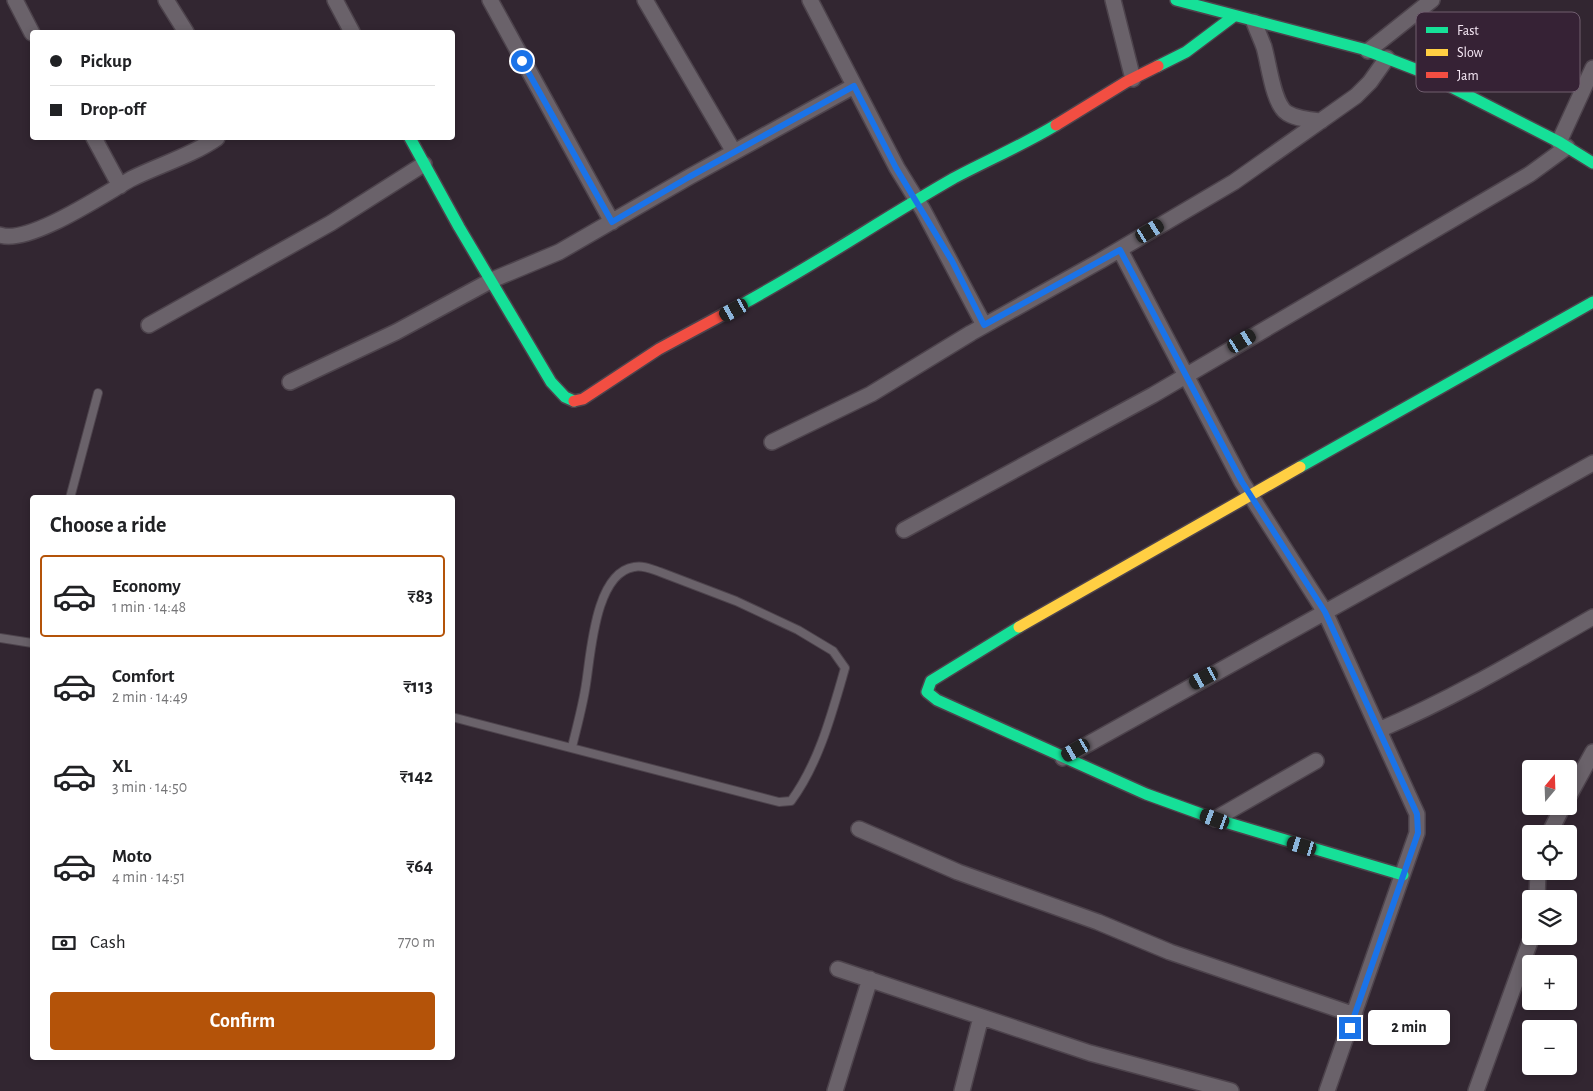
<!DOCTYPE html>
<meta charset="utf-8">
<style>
:root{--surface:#fff;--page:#f6f6f6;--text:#202124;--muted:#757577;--line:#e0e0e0;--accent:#b45309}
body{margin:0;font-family:"Alegreya Sans",sans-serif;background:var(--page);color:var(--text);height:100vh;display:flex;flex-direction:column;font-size:19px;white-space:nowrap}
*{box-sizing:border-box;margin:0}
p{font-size:16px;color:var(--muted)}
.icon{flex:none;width:28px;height:28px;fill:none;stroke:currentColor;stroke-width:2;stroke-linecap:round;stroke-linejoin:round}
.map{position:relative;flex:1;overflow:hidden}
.drawer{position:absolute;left:30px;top:495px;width:425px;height:565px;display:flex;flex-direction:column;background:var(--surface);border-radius:5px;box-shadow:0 2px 8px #0003}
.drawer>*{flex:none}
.guide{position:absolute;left:30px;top:30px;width:425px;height:110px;border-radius:5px;box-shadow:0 2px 8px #0003;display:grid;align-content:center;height:110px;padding:0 20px;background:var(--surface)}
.needle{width:32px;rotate:19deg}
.fabs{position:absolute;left:1522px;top:760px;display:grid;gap:10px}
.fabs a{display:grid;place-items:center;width:55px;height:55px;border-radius:5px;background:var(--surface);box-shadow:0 2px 8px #0003;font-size:25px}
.end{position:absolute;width:22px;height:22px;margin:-11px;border:6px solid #1a73e8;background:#fff;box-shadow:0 0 0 2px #fff}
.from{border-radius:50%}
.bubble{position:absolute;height:35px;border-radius:5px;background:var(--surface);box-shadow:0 2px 8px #0003;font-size:16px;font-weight:700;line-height:35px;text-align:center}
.car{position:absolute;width:15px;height:30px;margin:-15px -8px;border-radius:6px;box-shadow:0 0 4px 1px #0007;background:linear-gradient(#222 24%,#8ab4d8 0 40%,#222 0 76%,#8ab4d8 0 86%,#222 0)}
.guide b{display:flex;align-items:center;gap:18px;height:48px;font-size:19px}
.guide b+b{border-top:1px solid var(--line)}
.guide i{width:12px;height:12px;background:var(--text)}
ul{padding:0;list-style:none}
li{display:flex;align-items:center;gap:15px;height:82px;margin:0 10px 8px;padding:0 10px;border:2px solid transparent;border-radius:5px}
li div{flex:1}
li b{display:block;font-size:19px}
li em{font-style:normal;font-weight:700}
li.selected{border-color:var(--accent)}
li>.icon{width:45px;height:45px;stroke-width:1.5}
h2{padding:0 20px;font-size:22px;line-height:60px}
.pay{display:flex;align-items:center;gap:12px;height:55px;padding:0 20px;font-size:19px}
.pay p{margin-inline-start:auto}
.primary-button{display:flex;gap:10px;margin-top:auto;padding:10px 20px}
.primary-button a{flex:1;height:58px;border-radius:5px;background:var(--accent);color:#fff;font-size:20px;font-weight:700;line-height:58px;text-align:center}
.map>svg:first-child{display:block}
</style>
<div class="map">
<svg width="1593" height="1091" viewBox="0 0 1593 1091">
<rect width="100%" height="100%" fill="#322631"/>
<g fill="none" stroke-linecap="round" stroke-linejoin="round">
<defs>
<path id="lane" d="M70,498L98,393
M0,638L32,643
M452,717L779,802L791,801C819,763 832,713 845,668L833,651L798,630L736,601L660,572C651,569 643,565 634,567C595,573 591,653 586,684C583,705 577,726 572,747"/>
<path id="street" d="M15,0L32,33
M166,0L186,32
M335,0L352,32
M490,0L612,222
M645,0L734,152
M810,0L897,168L923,210L984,325
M1113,0L1133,79
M1254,22C1257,30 1261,39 1264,47C1269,64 1273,104 1287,113C1297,119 1310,120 1321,121
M1368,51L1432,0
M94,138L120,186
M1559,142L1593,68
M0,235C29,245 104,194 131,179C159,165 191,156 217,138
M1120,250L1242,482L1325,612L1417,814V833L1327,1091
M149,325L331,223L424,164
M290,382L396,332L492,280L559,252L689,177L854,86
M772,442L871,394L971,333L1100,261L1234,182L1356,96L1370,82L1387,58
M904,530L1153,395L1530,174L1567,147
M1379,730C1454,698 1523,657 1593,617
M1063,758L1593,463
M1569,796L1593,752
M1215,819L1316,761
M859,829L958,872L1098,922L1170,952L1355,1015
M1549,834L1563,806
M1537,899L1538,871
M838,969L1090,1053L1231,1091
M835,1091L870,979
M962,1091L981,1017
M1476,1091L1532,936"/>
<path id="fast" d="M1176,0L1363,49L1420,71L1559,142L1593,163
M1158,66L1186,52L1234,16
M410,138L459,227L551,382L565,397L574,401
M724,314C803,273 877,222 954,178C988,160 1023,145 1056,125
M1300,467L1593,302
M1019,627L931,681L927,692L937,700L1146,794L1215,819L1403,875"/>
<path id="slow" d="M1019,627L1300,467"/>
<path id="jam" d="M1056,125L1126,82L1158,66
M574,401L583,399L659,349L724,314"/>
</defs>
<use href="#lane" stroke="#4d434c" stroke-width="10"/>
<use href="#street" stroke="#4d434c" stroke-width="18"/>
<use href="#fast" stroke="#4d434c" stroke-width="14"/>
<use href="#slow" stroke="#4d434c" stroke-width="14"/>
<use href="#jam" stroke="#4d434c" stroke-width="14"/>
<use href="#lane" stroke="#6a626a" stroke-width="8"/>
<use href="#street" stroke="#6a626a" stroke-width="15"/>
<use href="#fast" stroke="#16e098" stroke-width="11"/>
<use href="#slow" stroke="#ffcf43" stroke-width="11"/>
<use href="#jam" stroke="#f24e42" stroke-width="11"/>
</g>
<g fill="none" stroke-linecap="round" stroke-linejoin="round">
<path stroke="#1a73e8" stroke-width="6" d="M522,61L612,222L689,177L854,86L896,168L952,261L984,325L1120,250L1242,482L1325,612L1417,814L1418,833L1350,1028"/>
</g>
<rect x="1416" y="12" width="164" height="80" rx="8" fill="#362235" stroke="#705e6f" stroke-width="1"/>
<rect x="1426" y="27" width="22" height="6" fill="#16e098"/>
<rect x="1426" y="49" width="22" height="7" fill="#ffcf43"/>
<rect x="1426" y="72" width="22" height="6" fill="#f24e42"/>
<g font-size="14" fill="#f7e9f6">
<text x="1457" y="35">Fast</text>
<text x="1457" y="57">Slow</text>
<text x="1457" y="80">Jam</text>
</g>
</svg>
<div class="fabs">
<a><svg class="needle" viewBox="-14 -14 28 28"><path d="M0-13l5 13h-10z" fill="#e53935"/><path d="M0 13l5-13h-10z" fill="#757577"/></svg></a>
<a><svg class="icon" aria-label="locate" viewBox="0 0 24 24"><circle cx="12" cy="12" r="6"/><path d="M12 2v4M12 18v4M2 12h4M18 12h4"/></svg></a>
<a><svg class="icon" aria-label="layers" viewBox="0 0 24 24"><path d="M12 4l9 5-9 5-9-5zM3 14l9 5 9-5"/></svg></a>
<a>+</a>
<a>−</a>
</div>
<i class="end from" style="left:522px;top:61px"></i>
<i class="end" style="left:1350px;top:1028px"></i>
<div class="bubble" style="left:1368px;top:1010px;width:82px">2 min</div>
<i class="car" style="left:1150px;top:231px;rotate:59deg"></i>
<i class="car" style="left:734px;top:310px;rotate:241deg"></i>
<i class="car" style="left:1242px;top:341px;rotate:59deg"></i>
<i class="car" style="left:1204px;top:678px;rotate:242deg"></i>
<i class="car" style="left:1076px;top:750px;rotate:240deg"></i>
<i class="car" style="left:1215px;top:819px;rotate:290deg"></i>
<i class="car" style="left:1302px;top:846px;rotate:287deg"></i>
<div class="guide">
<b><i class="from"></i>Pickup</b>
<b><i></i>Drop-off</b>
</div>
<section class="drawer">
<h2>Choose a ride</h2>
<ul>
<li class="selected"><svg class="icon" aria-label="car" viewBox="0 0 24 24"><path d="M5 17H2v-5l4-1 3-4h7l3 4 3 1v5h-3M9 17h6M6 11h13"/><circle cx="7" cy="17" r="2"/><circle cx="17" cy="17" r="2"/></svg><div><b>Economy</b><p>1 min · 14:48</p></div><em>₹83</em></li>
<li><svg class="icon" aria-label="car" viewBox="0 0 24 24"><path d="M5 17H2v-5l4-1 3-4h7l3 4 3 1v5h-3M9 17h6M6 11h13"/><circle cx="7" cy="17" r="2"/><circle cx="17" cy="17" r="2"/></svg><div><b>Comfort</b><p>2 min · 14:49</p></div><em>₹113</em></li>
<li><svg class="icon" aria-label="car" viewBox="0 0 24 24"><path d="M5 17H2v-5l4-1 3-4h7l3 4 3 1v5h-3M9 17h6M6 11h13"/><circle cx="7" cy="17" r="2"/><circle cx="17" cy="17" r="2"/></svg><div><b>XL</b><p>3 min · 14:50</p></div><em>₹142</em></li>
<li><svg class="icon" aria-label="car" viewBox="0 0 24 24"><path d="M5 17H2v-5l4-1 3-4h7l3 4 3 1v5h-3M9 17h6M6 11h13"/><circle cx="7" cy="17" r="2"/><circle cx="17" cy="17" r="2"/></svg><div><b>Moto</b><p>4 min · 14:51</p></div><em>₹64</em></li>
</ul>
<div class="pay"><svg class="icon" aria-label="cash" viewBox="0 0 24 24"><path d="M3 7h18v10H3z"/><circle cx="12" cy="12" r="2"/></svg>Cash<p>770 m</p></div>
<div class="primary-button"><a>Confirm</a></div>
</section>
</div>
